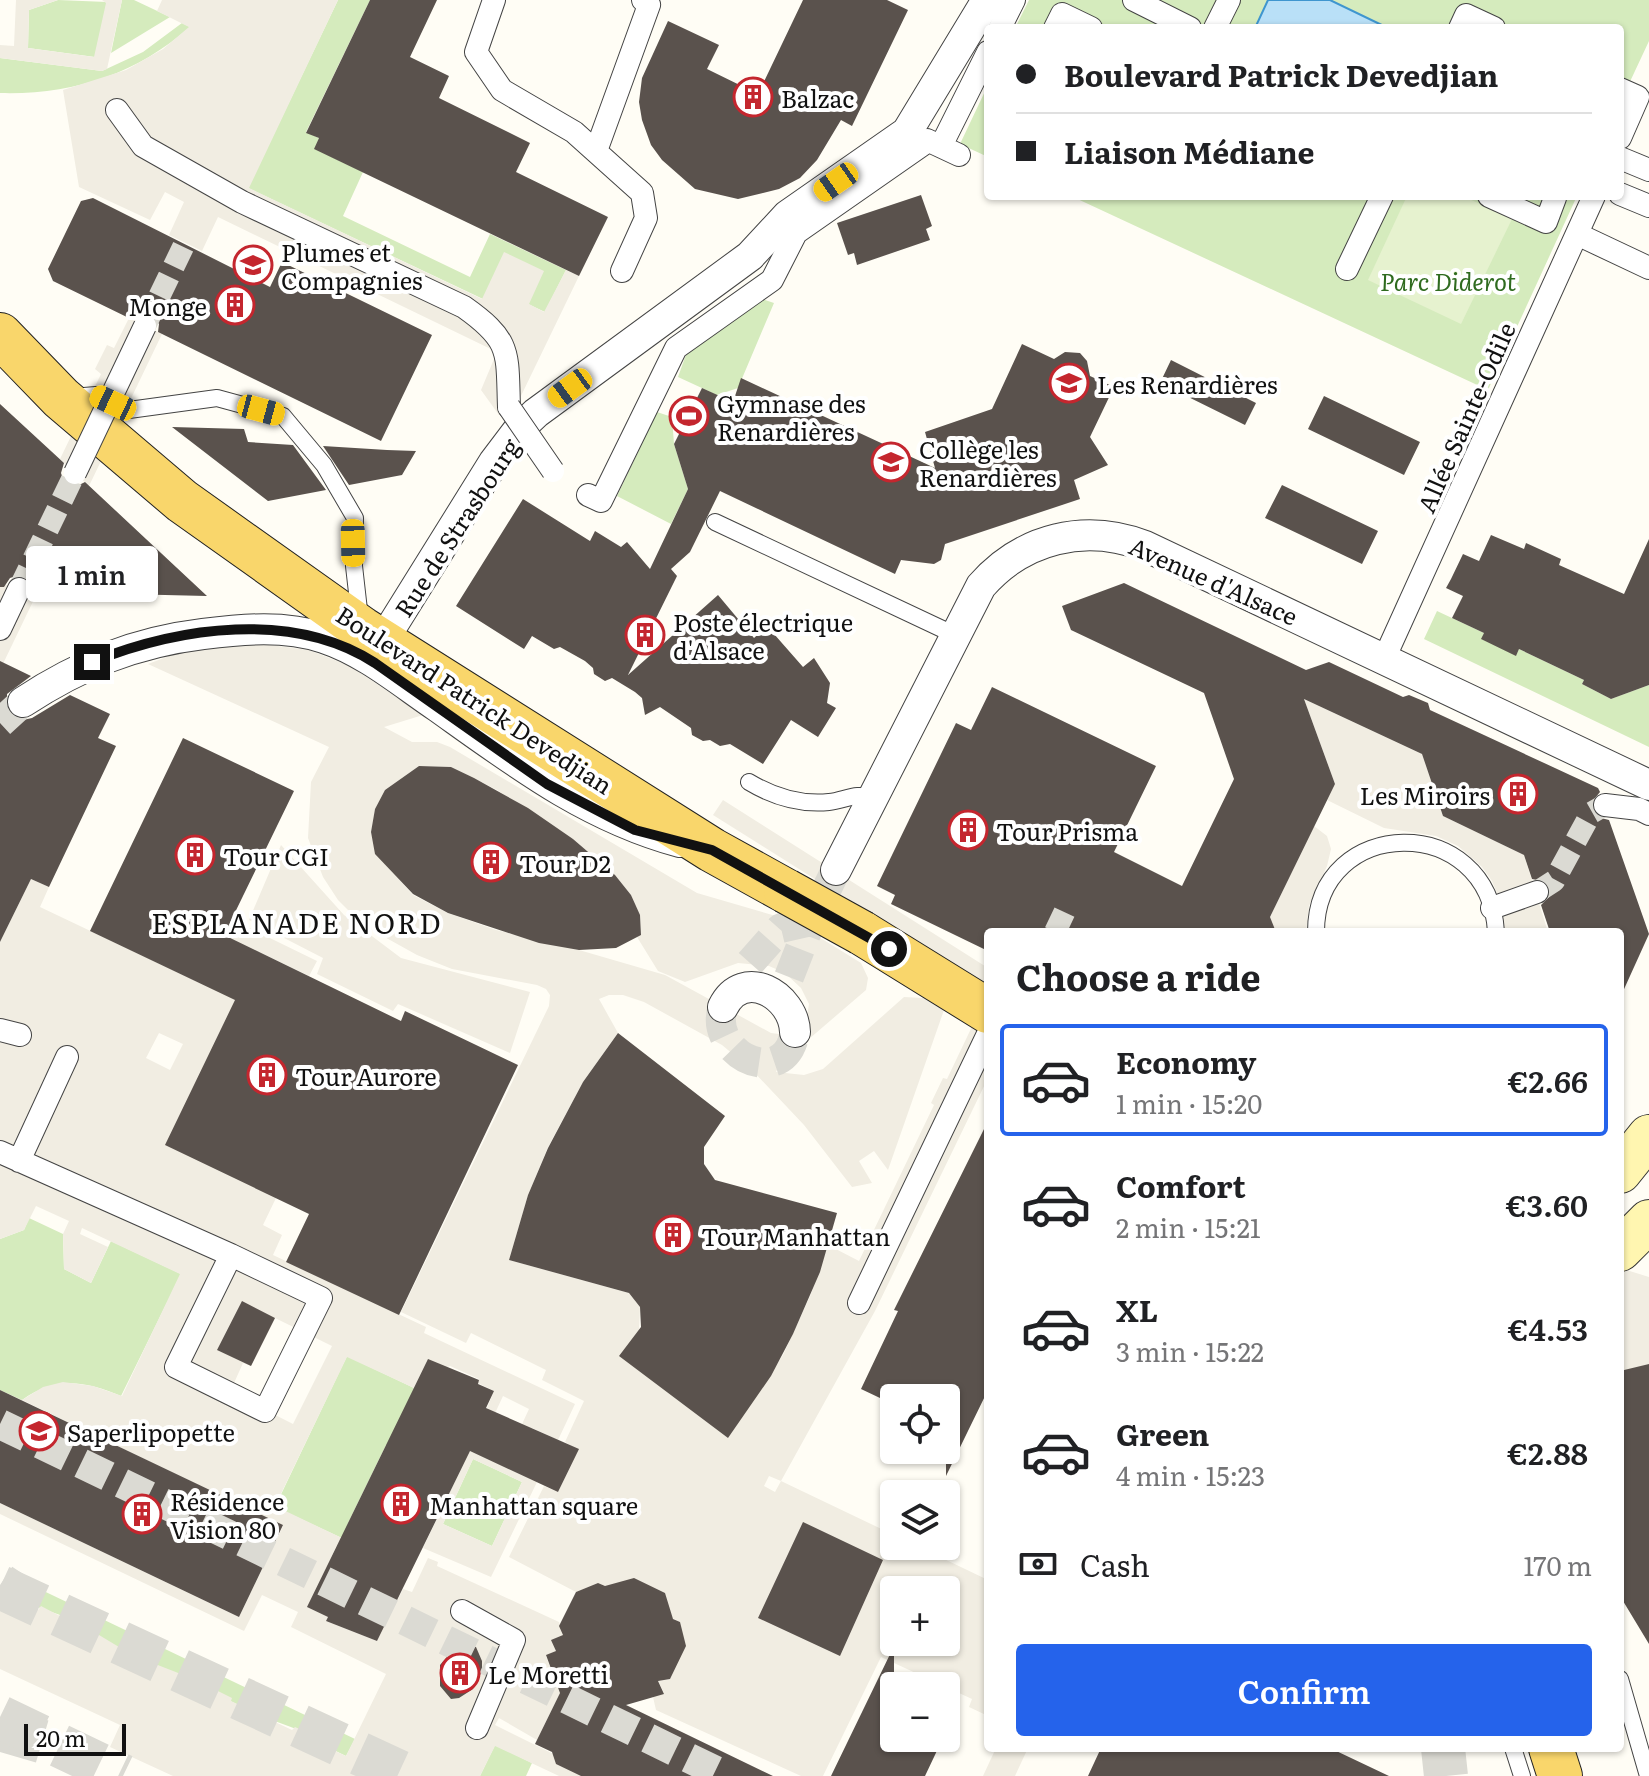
<!DOCTYPE html>
<meta charset="utf-8">
<style>
:root{--surface:#fff;--page:#f6f6f6;--text:#202124;--muted:#757577;--line:#e0e0e0;--accent:#2563eb}
body{margin:0;font-family:Literata,serif;background:var(--page);color:var(--text);height:100vh;display:flex;flex-direction:column;font-size:30px;white-space:nowrap}
*{box-sizing:border-box;margin:0}
p{font-size:26px;color:var(--muted)}
.icon{flex:none;width:44px;height:44px;fill:none;stroke:currentColor;stroke-width:2;stroke-linecap:round;stroke-linejoin:round}
.map{position:relative;flex:1;overflow:hidden}
.panel{position:absolute;left:984px;top:928px;width:640px;height:824px;display:flex;flex-direction:column;background:var(--surface);border-radius:8px;box-shadow:0 2px 6px #0004}
.panel>*{flex:none}
.hud{position:absolute;left:984px;top:24px;width:640px;height:176px;border-radius:8px;box-shadow:0 2px 6px #0004;display:grid;align-content:center;height:176px;padding:0 32px;background:var(--surface)}
.tools{position:absolute;left:880px;top:1384px;display:grid;gap:16px}
.tools a{display:grid;place-items:center;width:80px;height:80px;border-radius:8px;background:var(--surface);box-shadow:0 2px 6px #0004;font-size:40px}
.scale{position:absolute;left:24px;bottom:20px;width:102px;box-sizing:border-box;padding-left:8px;border:4px solid #111;border-top:0;font-size:22px;line-height:28px;white-space:nowrap;color:#111;-webkit-text-stroke:6px #fff;paint-order:stroke}
.end{position:absolute;width:36px;height:36px;margin:-18px;border:10px solid #111;background:#fff;box-shadow:0 0 0 4px #fff}
.from{border-radius:50%}
.bubble{position:absolute;height:56px;border-radius:8px;background:var(--surface);box-shadow:0 2px 6px #0004;font-size:26px;font-weight:600;line-height:56px;text-align:center}
.car{position:absolute;width:24px;height:48px;margin:-24px -12px;border-radius:10px;box-shadow:0 0 6px 2px #0007;background:linear-gradient(#f5c518 24%,#345 0 40%,#f5c518 0 76%,#345 0 86%,#f5c518 0)}
.hud b{display:flex;align-items:center;gap:28px;height:76px;font-size:30px}
.hud b+b{border-top:2px solid var(--line)}
.hud i{width:20px;height:20px;background:var(--text)}
ul{padding:0;list-style:none}
li{display:flex;align-items:center;gap:24px;height:112px;margin:0 16px 12px;padding:0 16px;border:4px solid transparent;border-radius:8px}
li div{flex:1}
li b{display:block;font-size:30px}
li em{font-style:normal;font-weight:600}
li.active{border-color:var(--accent)}
li>.icon{width:72px;height:72px;stroke-width:1.5}
h2{padding:0 32px;font-size:36px;line-height:96px}
.pay{display:flex;align-items:center;gap:20px;height:88px;padding:0 32px;font-size:30px}
.pay p{margin-inline-start:auto}
.button{display:flex;gap:16px;margin-top:auto;padding:16px 32px}
.button a{flex:1;height:92px;border-radius:8px;background:var(--accent);color:#fff;font-size:32px;font-weight:600;line-height:92px;text-align:center}
.map>svg:first-child{display:block}
</style>
<div class="map">
<svg width="1649" height="1776" viewBox="0 0 1649 1776">
<rect width="100%" height="100%" fill="#fffdf5"/>
<path fill="#d5ebbd" d="M58,0L107,2L95,57L28,48L29,10Z
M122,0H134L170,17L111,53Z
M338,0H370L306,132L319,138L315,149L363,172L343,216L470,277L490,234L566,270L545,312L528,304L483,299L248,188Z
M1029,0H1649V41L1620,103V28H1015Z
M182,23L190,27C135,75 72,95 0,93V58L102,71L143,52Z
M988,85V157L960,144Z
M1071,196H1577L1488,390Z
M762,299L774,303L738,388L717,395L678,377L687,352Z
M657,412L672,417L674,444L688,489L671,524L617,496Z
M1437,611L1484,633L1482,639L1516,655L1519,649L1584,680L1582,684L1611,699L1649,685V747L1424,639Z
M29,1218L63,1234L64,1269L91,1283L111,1241L181,1274L121,1396C85,1381 56,1376 22,1400L0,1390V1239L24,1230Z
M347,1356L414,1388L390,1445H386L348,1523L344,1539L275,1507Z
M473,1459L522,1482L492,1546L443,1524Z
M29,1584L259,1694L251,1711L145,1660L146,1656L126,1647L124,1651L84,1627L83,1630L59,1619L60,1615L21,1601Z
M280,1703L355,1739L346,1756L313,1740L315,1736L272,1720Z
M495,1745L532,1763L526,1776H480Z"/>
<path fill="#e6f2cf" d="M1407,196H1463L1512,219L1461,324L1368,280Z"/>
<path fill="#f1ede2" fill-rule="evenodd" d="M16,0H58L29,10L28,48L94,57L106,3L102,0H122L107,69L102,71L0,58V45L14,46Z
M162,0H338L249,188L482,299L504,252L544,271L529,304L544,312L566,270L579,276L519,400L499,415L481,390L497,352L218,217L202,251L169,235L184,202L165,192L150,220L79,187L63,90L126,70L163,49L189,27L157,11Z
M129,318L162,334L89,486L60,459L101,374L95,369L107,345L114,348Z
M0,584L38,591L0,670Z
M246,642L309,650L350,666L423,715L384,727L412,742H437L450,747L697,893L793,921L861,963L868,978L866,990L809,1039L788,1047L776,1072L804,1075L823,1069L904,997L923,998L944,1010L888,1170L874,1151L859,1161L872,1183L852,1187L804,1125L752,1070L722,1045L644,1002L623,995H609L599,999L618,1033L583,1082L548,1147L528,1195L509,1260L629,1293L640,1307L639,1330L728,1438L783,1355L811,1294L828,1245L859,1261L934,1105L931,1103L943,1078L947,1079L988,993V1078L875,1311L781,1481L769,1476L764,1486L775,1492L781,1481L894,1535V1546H917L988,1580V1716L969,1707L972,1699L881,1657L823,1776H801L656,1710L653,1697L664,1693L658,1681L670,1679L666,1667L680,1622L598,1583L576,1592L509,1557L544,1486L558,1492L578,1450L565,1442L584,1401L542,1380L546,1370L471,1333L466,1343L401,1312L549,1006L550,995L546,989L537,985L452,969L417,955L363,925L338,900L323,877L308,838L311,782L329,747L148,664L193,647ZM419,766L451,767L497,790L573,839L615,875L631,895L640,916L641,934L637,937L658,971L685,982L738,963L769,966L785,973L801,988L809,1004L806,1023L787,1035L771,1033L665,975L579,950L496,930L448,913L413,895L376,854L371,832L375,809L385,790ZM894,1590H946V1642H894Z
M1304,699L1422,754L1443,816L1524,855L1548,932H1505L1501,903L1492,881L1482,867L1458,846L1436,836L1384,828L1327,800L1335,784Z
M723,800L988,968V988L713,815Z
M1314,826L1327,836L1331,849L1327,866L1309,906L1306,932H1276L1270,917Z
M281,845L344,915L401,958L530,992L510,1053L398,1004L393,1011L317,974L323,958L249,920Z
M31,879L49,887L40,907L200,983L231,919L317,961L309,976L259,952L276,1198L263,1225L282,1235L273,1255L426,1327L424,1333L575,1404L558,1440L532,1428L511,1470L537,1482L491,1577L423,1548L489,1410L487,1408L494,1391L478,1383L479,1379L450,1366L420,1376L414,1388L347,1357L275,1506L344,1539L336,1547L308,1607L328,1617L326,1621L377,1641L395,1597L398,1599L403,1589L412,1592L428,1558L438,1562L437,1566L559,1622L563,1635L552,1640L556,1651L546,1656L555,1680L564,1685L537,1740L499,1718L495,1725L598,1776H559L495,1746L480,1776H173L110,1747L120,1725L0,1669V1591L38,1610L41,1606L60,1616L59,1619L82,1630L84,1626L124,1650L126,1647L147,1656L145,1660L191,1678L190,1682L210,1691L212,1688L232,1698L231,1701L292,1730L295,1727L315,1736L313,1741L346,1756L386,1674L291,1627L298,1612L262,1595L244,1631L0,1514V1503L239,1617L283,1526L22,1400L43,1387L63,1382L93,1386L122,1396L180,1274L82,1228L80,1234L108,1247L91,1283L64,1269L63,1234L69,1221L36,1206L24,1230L0,1239V942ZM159,1033L183,1044L170,1070L146,1058ZM275,1318L332,1346L293,1424L230,1392L243,1363L251,1366ZM503,1396L529,1409L510,1450L484,1437ZM473,1459L522,1482L492,1546L443,1524Z
M1620,1268L1649,1277V1364L1620,1373Z
M996,1748H1028L1015,1776H983Z"/>
<path fill="#b9e0f7" stroke="#3f96cf" stroke-width="2" d="M1268,0H1330L1388,28H1255Z"/>
<path fill="#5a524d" d="M370,0H437L410,57L449,76L439,98L530,143L516,172L608,217L579,276L314,149L319,138L306,133Z
M803,0H887L908,10L852,126L841,120L817,160L800,178L779,189L738,199L695,189L662,160L651,145L642,120L639,102L642,78L668,21L719,45L707,69L758,94Z
M921,195L932,226L926,229L930,240L857,265L854,253L848,255L837,223Z
M93,198L270,287L282,262L432,335L381,441L158,332L159,324L152,314L143,312L133,320L53,281L48,269L81,201Z
M1022,344L1054,359L1065,352L1080,353L1087,361L1090,376L1114,387L1090,437L1108,465L1074,480L1080,499L945,544L941,560L934,564L901,560L895,574L720,491L690,552L671,569L677,576L628,675L718,595L754,638L767,626L803,667L814,658L830,683L827,703L836,708L818,737L791,720L763,764L730,744L720,746L710,740L703,741L692,735L691,728L660,707L645,715L642,698L635,692L612,678L605,681L594,674L593,668L585,661L560,647L554,649L532,636L524,649L456,606L523,499L590,541L595,531L621,547L627,542L650,569L688,489L674,444L702,388L733,402L741,378L935,468L925,432L992,409Z
M1171,360L1256,403L1245,425L1160,383Z
M1324,396L1420,442L1404,475L1308,429Z
M0,404L64,463L61,473L64,482L75,487L85,482L207,596L39,592L33,590L30,580L19,575L10,578L4,587H0Z
M172,427L244,429L248,442L293,445L326,490L268,501Z
M323,446L387,450L416,451L402,475L349,485Z
M1282,485L1378,531L1362,564L1265,518Z
M1491,535L1524,549L1526,543L1561,559L1559,565L1624,594L1649,539V685L1611,699L1582,684L1584,680L1519,649L1516,656L1481,639L1484,633L1452,618L1463,596L1446,588L1451,579L1463,554L1479,561Z
M1124,583L1306,670L1329,662L1403,697L1409,695L1428,703L1430,710L1598,788L1600,792L1591,803L1592,810L1597,817L1609,820L1649,934L1620,998V932H1550L1541,905L1551,895L1547,882L1532,879L1524,855L1443,816L1422,754L1304,699L1335,784L1270,917L1276,932H988V951L891,904L895,895L877,886L956,723L971,730L992,687L1156,766L1114,852L1182,886L1234,779L1204,693L1071,630L1062,606Z
M0,661L31,676L7,694V711L14,717L23,720L32,718L70,695L110,714L98,738L116,746L49,887L31,879L0,942Z
M183,738L294,791L224,935L401,1021L405,1011L518,1065L399,1315L286,1262L309,1214L165,1145L235,1000L90,931Z
M419,766L451,767L474,778L528,808L573,839L615,875L631,895L640,915L641,935L616,948L579,950L539,943L448,913L413,894L375,854L371,832L375,809L385,790Z
M618,1033L725,1116L704,1147V1164L715,1180L837,1213L820,1272L793,1334L771,1376L728,1438L619,1356L641,1327L640,1307L629,1293L509,1260L528,1195L548,1148L583,1082Z
M988,1121V1390L946,1476V1398H880L861,1389L898,1311L894,1310Z
M242,1301L275,1318L251,1366L217,1350Z
M428,1359L479,1380L478,1384L494,1391L486,1408L579,1449L558,1492L470,1451L377,1641L326,1621L328,1617L307,1607Z
M1649,1364V1644L1620,1596V1371Z
M0,1390L283,1525L239,1617L0,1503Z
M803,1522L883,1560L840,1656L758,1618Z
M634,1578L665,1593L673,1619L680,1622L686,1646L670,1679L658,1681L664,1694L626,1705L773,1776H581L556,1764L552,1752L535,1744L560,1693L546,1655L556,1651L551,1640L563,1635L559,1626L576,1592L598,1583L605,1586Z
M462,1644L476,1647L482,1661V1671L473,1689L459,1698L451,1699L440,1686V1665L452,1651Z
M894,1646V1738H943L925,1776H831Z
M1101,1748H1330L1389,1776H1088Z"/>
<g fill="none" stroke-linecap="round" stroke-linejoin="round">
<path stroke="#dbdad3" stroke-width="22" stroke-dasharray="22 11" stroke-linecap="butt" d="M145,326L185,243
M19,589L75,473
M1537,892L1554,881L1591,813L1605,805
M1055,932L1065,911"/>
<path stroke="#dbdad3" stroke-width="30" stroke-dasharray="30 15" stroke-linecap="butt" d="M0,723L23,702
M750,963L781,928L811,921
M789,977L811,921L836,870
M723,1007C707,1054 785,1092 795,1032
M0,1424L726,1776"/>
<path stroke="#dbdad3" stroke-width="44" stroke-dasharray="44 22" stroke-linecap="butt" d="M0,1585L12,1593
M0,1729L64,1748
M1443,1748L1446,1776"/>
<path stroke="#dbdad3" stroke-width="44" stroke-dasharray="44 22" stroke-linecap="butt" d="M0,1587L408,1776
M0,1717L123,1776"/>
<defs>
<path id="service" d="M72,397L96,395L129,410L217,398L283,416L324,465L355,518L354,566L360,619
M715,522L955,635
M749,782C774,797 799,805 829,802C844,801 857,791 872,799
M1316,932C1316,815 1489,811 1496,932
M1620,1679L1648,1776
M1513,1748L1522,1776"/>
<path id="pedestrian" d="M494,0L476,52L502,90L574,132L642,193L646,218L622,271
M1134,0L1190,28
M1000,28L1014,0
M1055,28L1062,14L1091,28
M1215,28L1229,0
M1460,28L1466,15L1494,28
M1620,89L1638,97L1620,138
M117,110L143,146L242,202L464,307C512,341 507,352 509,407
M927,140L959,155
M941,146L988,52
M596,151L649,5L643,0
M1620,158L1649,170
M1620,194L1649,206
M1489,196L1546,222L1555,198
M1577,234L1649,268
M1347,269L1382,196
M588,495L601,501L676,348L772,280L796,233L928,141
M0,629L19,589
M1384,659L1594,196
M1605,805L1639,809L1649,814
M1492,908L1537,892
M0,1030L20,1035
M0,1152L231,1255
M19,1161L67,1057
M231,1255L321,1298L265,1411L176,1367Z
M859,1303L988,1034
M462,1611L514,1640L477,1728"/>
<path id="minor" d="M382,642L494,462L519,429L536,413L750,256L788,215L907,132L987,0
M23,702C79,665 136,642 203,634C243,629 285,625 324,638C366,652 401,682 438,707C515,762 587,817 680,842
M836,870L981,586C1023,538 1085,523 1145,546L1649,785
M723,1007C743,966 794,995 795,1032"/>
<path id="secondary" d="M1620,1172L1649,1136
M1620,1250L1649,1221"/>
<path id="primary" d="M0,335L61,398L182,501L362,629L712,850L786,891
M862,933L988,1011
M1551,1748L1560,1776"/>
</defs>
<use href="#service" stroke="#444" stroke-width="18"/>
<use href="#pedestrian" stroke="#444" stroke-width="24"/>
<use href="#minor" stroke="#444" stroke-width="32"/>
<use href="#secondary" stroke="#333" stroke-width="44"/>
<use href="#primary" stroke="#222" stroke-width="46"/>
<use href="#service" stroke="#fff" stroke-width="16"/>
<use href="#pedestrian" stroke="#fff" stroke-width="22"/>
<use href="#minor" stroke="#fff" stroke-width="30"/>
<use href="#secondary" stroke="#fff6b0" stroke-width="42"/>
<use href="#primary" stroke="#f9d66b" stroke-width="44"/>
<defs>
<path id="pedestrian-bridge" d="M509,407L553,471
M75,473L145,326"/>
<path id="primary-bridge" d="M786,891L862,933"/>
</defs>
<use href="#pedestrian-bridge" stroke="#444" stroke-width="24" stroke-linecap="butt"/>
<use href="#primary-bridge" stroke="#222" stroke-width="46" stroke-linecap="butt"/>
<use href="#pedestrian-bridge" stroke="#fff" stroke-width="22"/>
<use href="#primary-bridge" stroke="#f9d66b" stroke-width="44"/>
</g>
<g fill="none" stroke-linecap="round" stroke-linejoin="round">
<path stroke="#111" stroke-width="10" d="M92,662C179,627 293,610 375,663L547,784L635,830L712,850L889,949"/>
</g>
<defs>
<symbol id="building-ring" viewBox="-11 -11 22 22"><circle r="9.5" fill="#fff" stroke="#c4262e" stroke-width="1.5"/><path d="M-4-6H4V6H1V3H-1V6H-4ZM-2.5-4.3h1.7v1.8h-1.7ZM.8-4.3h1.7v1.8H.8ZM-2.5-1h1.7V.8h-1.7ZM.8-1h1.7V.8H.8Z" fill="#c4262e"/></symbol>
<symbol id="school-ring" viewBox="-11 -11 22 22"><circle r="9.5" fill="#fff" stroke="#c4262e" stroke-width="1.5"/><path d="M0-5L7-2L0 1L-7-2ZM-4 1L0 2.5L4 1V4Q0 6-4 4Z" fill="#c4262e"/></symbol>
<symbol id="stadium-ring" viewBox="-11 -11 22 22"><circle r="9.5" fill="#fff" stroke="#c4262e" stroke-width="1.5"/><path d="M0-5a6.5 5 0 1 0 0 10a6.5 5 0 1 0 0-10ZM-3.5-1.8h7v3.6h-7Z" fill="#c4262e"/></symbol>
</defs>
<g fill-rule="evenodd">
<use href="#building-ring" x="731" y="75" width="44" height="44"/>
<use href="#school-ring" x="231" y="243" width="44" height="44"/>
<use href="#building-ring" x="213" y="283" width="44" height="44"/>
<use href="#school-ring" x="1047" y="361" width="44" height="44"/>
<use href="#stadium-ring" x="667" y="394" width="44" height="44"/>
<use href="#school-ring" x="869" y="440" width="44" height="44"/>
<use href="#building-ring" x="623" y="613" width="44" height="44"/>
<use href="#building-ring" x="1496" y="772" width="44" height="44"/>
<use href="#building-ring" x="946" y="808" width="44" height="44"/>
<use href="#building-ring" x="173" y="833" width="44" height="44"/>
<use href="#building-ring" x="469" y="840" width="44" height="44"/>
<use href="#building-ring" x="245" y="1053" width="44" height="44"/>
<use href="#building-ring" x="651" y="1213" width="44" height="44"/>
<use href="#school-ring" x="17" y="1409" width="44" height="44"/>
<use href="#building-ring" x="379" y="1482" width="44" height="44"/>
<use href="#building-ring" x="120" y="1492" width="44" height="44"/>
<use href="#building-ring" x="438" y="1651" width="44" height="44"/>
</g>
<g text-anchor="middle" dominant-baseline="central" stroke-width="8" stroke-linejoin="round" paint-order="stroke">
<g font-size="24" fill="#111" stroke="#fff" text-anchor="start">
<text x="781" y="97">Balzac</text>
<text x="281" y="251">Plumes et<tspan x="281" dy="28">Compagnies</tspan></text>
<text x="207" y="305" text-anchor="end">Monge</text>
<text x="1097" y="383">Les Renardières</text>
<text x="717" y="402">Gymnase des<tspan x="717" dy="28">Renardières</tspan></text>
<text x="919" y="448">Collège les<tspan x="919" dy="28">Renardières</tspan></text>
<text x="673" y="621">Poste électrique<tspan x="673" dy="28">d'Alsace</tspan></text>
<text x="1490" y="794" text-anchor="end">Les Miroirs</text>
<text x="996" y="830">Tour Prisma</text>
<text x="223" y="855">Tour CGI</text>
<text x="519" y="862">Tour D2</text>
<text x="295" y="1075">Tour Aurore</text>
<text x="701" y="1235">Tour Manhattan</text>
<text x="67" y="1431">Saperlipopette</text>
<text x="170" y="1500">Résidence<tspan x="170" dy="28">Vision 80</tspan></text>
<text x="429" y="1504">Manhattan square</text>
<text x="488" y="1673">Le Moretti</text>
</g>
<g font-size="24" font-style="italic" fill="#2f6b1f" stroke="#fff">
<text x="1448" y="280">Parc Diderot</text>
</g>
<g font-size="24" fill="#111" stroke="#fff">
<text transform="translate(1465 417) rotate(-66)">Allée Sainte-Odile</text>
<text transform="translate(456 527) rotate(-57)">Rue de Strasbourg</text>
<text transform="translate(1214 580) rotate(24)">Avenue d'Alsace</text>
<text transform="translate(475 699) rotate(33)">Boulevard Patrick Devedjian</text>
</g>
<g font-size="28" letter-spacing="2" fill="#111" stroke="#fff">
<text x="297" y="922">ESPLANADE NORD</text>
</g>
</g>
</svg>
<div class="tools">
<a><svg class="icon" aria-label="locate" viewBox="0 0 24 24"><circle cx="12" cy="12" r="6"/><path d="M12 2v4M12 18v4M2 12h4M18 12h4"/></svg></a>
<a><svg class="icon" aria-label="layers" viewBox="0 0 24 24"><path d="M12 4l9 5-9 5-9-5zM3 14l9 5 9-5"/></svg></a>
<a>+</a>
<a>−</a>
</div>
<div class="scale">20 m</div>
<i class="end from" style="left:889px;top:949px"></i>
<i class="end" style="left:92px;top:662px"></i>
<div class="bubble" style="left:26px;top:546px;width:132px">1 min</div>
<i class="car" style="left:836px;top:182px;rotate:235deg"></i>
<i class="car" style="left:570px;top:388px;rotate:234deg"></i>
<i class="car" style="left:113px;top:403px;rotate:295deg"></i>
<i class="car" style="left:261px;top:410px;rotate:105deg"></i>
<i class="car" style="left:353px;top:543px;rotate:179deg"></i>
<div class="hud">
<b><i class="from"></i>Boulevard Patrick Devedjian</b>
<b><i></i>Liaison Médiane</b>
</div>
<section class="panel">
<h2>Choose a ride</h2>
<ul>
<li class="active"><svg class="icon" aria-label="car" viewBox="0 0 24 24"><path d="M5 17H2v-5l4-1 3-4h7l3 4 3 1v5h-3M9 17h6M6 11h13"/><circle cx="7" cy="17" r="2"/><circle cx="17" cy="17" r="2"/></svg><div><b>Economy</b><p>1 min · 15:20</p></div><em>€2.66</em></li>
<li><svg class="icon" aria-label="car" viewBox="0 0 24 24"><path d="M5 17H2v-5l4-1 3-4h7l3 4 3 1v5h-3M9 17h6M6 11h13"/><circle cx="7" cy="17" r="2"/><circle cx="17" cy="17" r="2"/></svg><div><b>Comfort</b><p>2 min · 15:21</p></div><em>€3.60</em></li>
<li><svg class="icon" aria-label="car" viewBox="0 0 24 24"><path d="M5 17H2v-5l4-1 3-4h7l3 4 3 1v5h-3M9 17h6M6 11h13"/><circle cx="7" cy="17" r="2"/><circle cx="17" cy="17" r="2"/></svg><div><b>XL</b><p>3 min · 15:22</p></div><em>€4.53</em></li>
<li><svg class="icon" aria-label="car" viewBox="0 0 24 24"><path d="M5 17H2v-5l4-1 3-4h7l3 4 3 1v5h-3M9 17h6M6 11h13"/><circle cx="7" cy="17" r="2"/><circle cx="17" cy="17" r="2"/></svg><div><b>Green</b><p>4 min · 15:23</p></div><em>€2.88</em></li>
</ul>
<div class="pay"><svg class="icon" aria-label="cash" viewBox="0 0 24 24"><path d="M3 7h18v10H3z"/><circle cx="12" cy="12" r="2"/></svg>Cash<p>170 m</p></div>
<div class="button"><a>Confirm</a></div>
</section>
</div>
